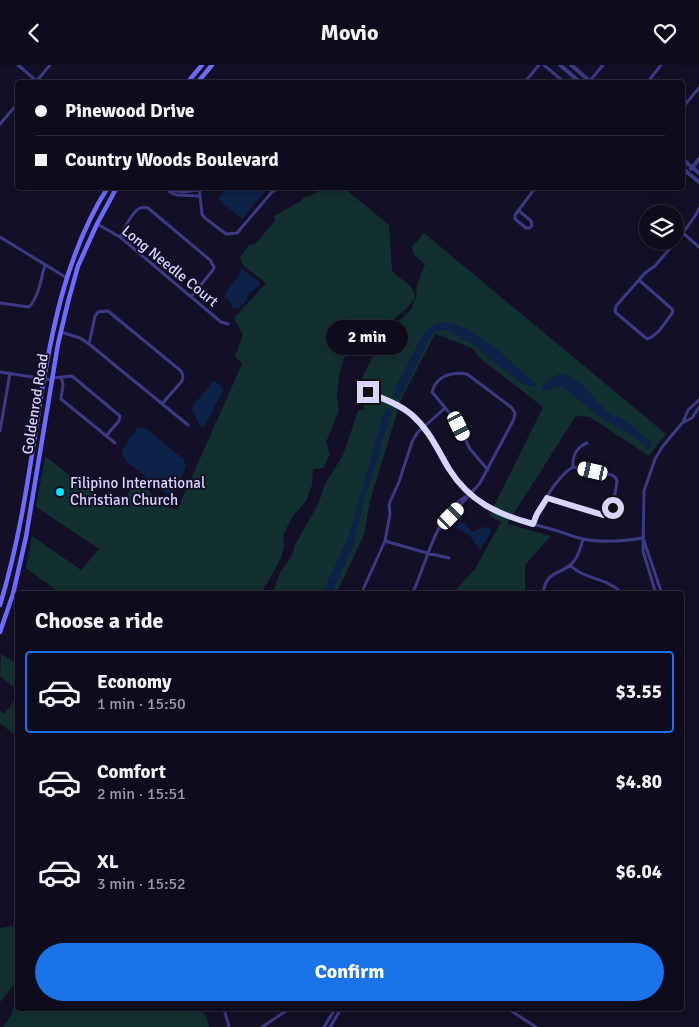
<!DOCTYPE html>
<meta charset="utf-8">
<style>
:root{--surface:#0e0b1c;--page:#171425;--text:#f1f3f6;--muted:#9b9ba3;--line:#2e2b3b;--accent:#1a73e8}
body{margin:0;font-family:Signika,sans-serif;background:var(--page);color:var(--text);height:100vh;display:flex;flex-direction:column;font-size:19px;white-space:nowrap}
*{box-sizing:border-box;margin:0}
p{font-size:16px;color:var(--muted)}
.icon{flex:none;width:28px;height:28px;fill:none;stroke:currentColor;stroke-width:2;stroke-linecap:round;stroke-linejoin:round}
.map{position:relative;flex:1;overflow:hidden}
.side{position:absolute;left:15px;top:526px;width:669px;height:420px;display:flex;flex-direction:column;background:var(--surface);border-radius:5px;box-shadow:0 2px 12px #0003,0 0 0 1px var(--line)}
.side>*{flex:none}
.guide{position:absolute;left:15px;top:15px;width:670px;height:110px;border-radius:5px;box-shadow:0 2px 12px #0003,0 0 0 1px var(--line);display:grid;align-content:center;height:110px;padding:0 20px;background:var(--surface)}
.controls{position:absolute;left:639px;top:140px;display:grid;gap:10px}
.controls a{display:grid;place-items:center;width:45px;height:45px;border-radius:50%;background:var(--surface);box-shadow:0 2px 12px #0003,0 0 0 1px var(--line);font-size:25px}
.end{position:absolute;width:22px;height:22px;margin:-11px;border:6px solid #d9d4ff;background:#111;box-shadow:0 0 0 2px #111}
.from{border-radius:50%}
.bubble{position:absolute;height:35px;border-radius:18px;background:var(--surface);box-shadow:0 2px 12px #0003,0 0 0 1px var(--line);font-size:16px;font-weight:700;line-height:35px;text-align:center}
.car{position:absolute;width:15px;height:30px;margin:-15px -8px;border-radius:6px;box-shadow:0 0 4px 1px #0007;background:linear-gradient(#fff 24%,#345 0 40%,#fff 0 76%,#345 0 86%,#fff 0)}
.guide b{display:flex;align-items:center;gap:18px;height:48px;font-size:19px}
.guide b+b{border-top:1px solid var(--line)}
.guide i{width:12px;height:12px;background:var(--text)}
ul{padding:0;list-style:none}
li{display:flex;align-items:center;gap:15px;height:82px;margin:0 10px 8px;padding:0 10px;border:2px solid transparent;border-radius:5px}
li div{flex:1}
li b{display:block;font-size:19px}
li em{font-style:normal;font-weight:700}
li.current{border-color:var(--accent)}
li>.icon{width:45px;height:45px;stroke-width:1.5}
h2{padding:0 20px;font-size:22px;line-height:60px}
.button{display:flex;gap:10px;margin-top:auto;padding:10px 20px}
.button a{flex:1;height:58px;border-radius:30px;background:var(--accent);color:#fff;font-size:20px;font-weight:700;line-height:58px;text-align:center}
header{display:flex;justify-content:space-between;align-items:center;height:65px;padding:0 20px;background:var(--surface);font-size:22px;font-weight:700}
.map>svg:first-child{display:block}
</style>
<header><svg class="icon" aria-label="back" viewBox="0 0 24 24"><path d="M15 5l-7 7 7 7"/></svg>Movio<svg class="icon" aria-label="heart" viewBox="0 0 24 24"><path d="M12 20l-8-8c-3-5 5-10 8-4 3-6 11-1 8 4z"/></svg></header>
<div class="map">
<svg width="699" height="962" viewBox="0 0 699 962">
<rect width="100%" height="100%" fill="#130f26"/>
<path fill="#12302f" d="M327,122L344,123L389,160L392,205C399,216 414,217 415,233L406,244L395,253L344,293L339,310L337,330L339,346L326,377L330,389L323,403L313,404L312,420L306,436L293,451L283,470L284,482L281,493L261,529H61L26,503L32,471L81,505L99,484L36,442L45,391L100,434L108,426L115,432L124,433L138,417L167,442L177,445L242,299L235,291L243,270L234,253L266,218L243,200L240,192L249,180H254L275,156L274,151L301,136L304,132H308Z
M424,168L666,369L649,391L590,352L576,351L507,459L551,471L525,500V529H452L475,504L501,457L489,451L543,342L481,294L472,283L435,269L401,335L370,436L364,470L336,529H272C275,523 277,516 279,510C284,498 293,496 294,482L319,437L325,419L343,390L358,346L364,344L362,313L383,271L411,245L416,232L417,220L425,199L414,190L412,182Z
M1,589L17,598V625L0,611Z
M17,632V672L0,658V646L4,649Z
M17,842V916L0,937V863L13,861Z
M17,933L18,944H202L208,956L209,962H2C11,954 14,943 17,933Z"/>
<path fill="#0c2248" d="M240,122L268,123L242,154L218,134L224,126Z
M242,204L260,217V219L246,231L248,234C243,239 239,246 232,242L228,233L225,234V229L237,213Z
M447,257C482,265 509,296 536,319L535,323L521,318L490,294L473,279L446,265L436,266L431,271L399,334L393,331L396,321L424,268C431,260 437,258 447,257Z
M558,309C581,309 593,336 610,348C614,351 620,352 624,355C634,361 643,371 652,378L647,386L644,379L593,347L563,322H557L548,326L542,324V321Z
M213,316H215L222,323L223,326L204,362H201L192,346L193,341Z
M387,342L392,346L365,432L352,484L331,529H322L349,470L382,354Z
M138,363H146L184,395L186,402L173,428L167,429L126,396L121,388L128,375Z
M460,457L464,458L472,467L482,462L491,464L492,466L481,483L479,484L470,471L456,462L455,461Z"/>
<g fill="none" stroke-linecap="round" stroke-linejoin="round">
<path stroke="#3d3a85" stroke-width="3" d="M18,0L39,18
M544,0L565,18
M589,17L603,0
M35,18L50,0
M524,18L539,0
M647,18L661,0
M682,43L699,23
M0,59L18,38
M165,122L171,128L177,130L199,131
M199,122L202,149L205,153L226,169L237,168L272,127L281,122
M170,125L183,127L199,125
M518,145L531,156L532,160L530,163H526L515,154V150L536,122
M97,159L120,172L221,257L228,259
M683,168L699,182
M0,172L67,213
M120,172C126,162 134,138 148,143L210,195L214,202L213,205L191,232
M639,215L672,244L673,247C666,256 658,271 647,274L615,247L616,241L645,208L655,201L683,168L697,148L699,143
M0,238L29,242C39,232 41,213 45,200
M61,267L80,273L89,279L188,360
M89,279L95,251L98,247L108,246L181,306L183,311L182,316L162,339
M0,307L52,315
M61,312L63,319L61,334L115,378
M52,313L72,311L120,351L119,356L106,371
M368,327C390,337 410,345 426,364C443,384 450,411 470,429C494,451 524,456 554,465C563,467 573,472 583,474C602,478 624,476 643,473
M684,357L692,353L699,342
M0,366L10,308
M573,402C572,391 577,382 587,378
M533,459C540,441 557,411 573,402L612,410L616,413L617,416L613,443L607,450L547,433
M439,464L480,418L514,354L515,348L512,343L467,309C452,306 436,311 432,327L452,351L459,361L470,384L488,405
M385,476L427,488L449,493
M644,476L662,529
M570,500C584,515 607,512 623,529
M361,529L385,476L390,449L389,439L399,417L412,377L417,368L445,343
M412,529C426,501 438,439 471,430
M543,529C546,503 563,511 574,496C579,490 581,482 583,474
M656,529L643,486L644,426L655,394L663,381L683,357L688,345L699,335
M224,944L229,962
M508,944L536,962
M262,962L289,944
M324,962L335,944
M330,962L341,944"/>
<path stroke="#3d3a85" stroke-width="4" d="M560,0L581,18
M571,0L592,18
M682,94L699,108
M682,103L699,117
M691,104L699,94"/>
<path stroke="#6f6bff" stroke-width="4.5" d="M187,18L202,0
M197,18L212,0
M0,540C21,472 30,401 41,331C53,258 68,185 108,122
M0,567L13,529L26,472L58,279L68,237L78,201L97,159L117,122"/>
</g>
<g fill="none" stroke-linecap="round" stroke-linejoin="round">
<path stroke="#d9d4ff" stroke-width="6" d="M368,327C383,334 400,339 412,350C430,366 437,384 449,404C470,437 497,449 533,459L537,449L547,433L603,450L610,447L613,443"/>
</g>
<circle fill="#00e5ff" stroke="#130f26" stroke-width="2" cx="60" cy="427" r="5"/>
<g text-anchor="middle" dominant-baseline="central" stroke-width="4" stroke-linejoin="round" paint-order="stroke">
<g font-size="15" fill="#d9d4ff" stroke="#130f26">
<text transform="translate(170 201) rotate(39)">Long Needle Court</text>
<text transform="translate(35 339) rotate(-81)">Goldenrod Road</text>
</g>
<g font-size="15" fill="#d9d4ff" stroke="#130f26" text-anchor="start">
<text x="70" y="418">Filipino International<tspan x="70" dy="17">Christian Church</tspan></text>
</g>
</g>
</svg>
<div class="controls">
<a><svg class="icon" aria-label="layers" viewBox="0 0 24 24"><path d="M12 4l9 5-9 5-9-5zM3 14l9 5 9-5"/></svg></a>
</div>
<i class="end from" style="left:613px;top:443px"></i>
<i class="end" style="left:368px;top:327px"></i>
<div class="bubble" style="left:326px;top:255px;width:82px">2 min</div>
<i class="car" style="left:459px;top:361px;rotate:154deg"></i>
<i class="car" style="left:593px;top:406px;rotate:283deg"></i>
<i class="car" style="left:451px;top:451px;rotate:44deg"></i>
<div class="guide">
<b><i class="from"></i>Pinewood Drive</b>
<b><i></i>Country Woods Boulevard</b>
</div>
<section class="side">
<h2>Choose a ride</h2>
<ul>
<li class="current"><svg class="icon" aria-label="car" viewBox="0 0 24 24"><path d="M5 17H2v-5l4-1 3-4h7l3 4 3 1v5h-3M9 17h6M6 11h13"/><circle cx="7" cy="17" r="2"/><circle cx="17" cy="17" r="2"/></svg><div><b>Economy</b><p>1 min · 15:50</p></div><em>$3.55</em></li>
<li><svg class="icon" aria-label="car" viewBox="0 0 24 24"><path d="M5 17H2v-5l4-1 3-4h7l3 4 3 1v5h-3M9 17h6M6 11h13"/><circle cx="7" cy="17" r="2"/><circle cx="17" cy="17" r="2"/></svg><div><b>Comfort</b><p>2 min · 15:51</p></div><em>$4.80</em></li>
<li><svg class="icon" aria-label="car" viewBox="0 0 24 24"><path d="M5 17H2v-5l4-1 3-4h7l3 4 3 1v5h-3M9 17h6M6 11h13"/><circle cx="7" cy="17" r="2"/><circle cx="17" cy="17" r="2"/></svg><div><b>XL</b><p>3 min · 15:52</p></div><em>$6.04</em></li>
</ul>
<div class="button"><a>Confirm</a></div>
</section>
</div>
